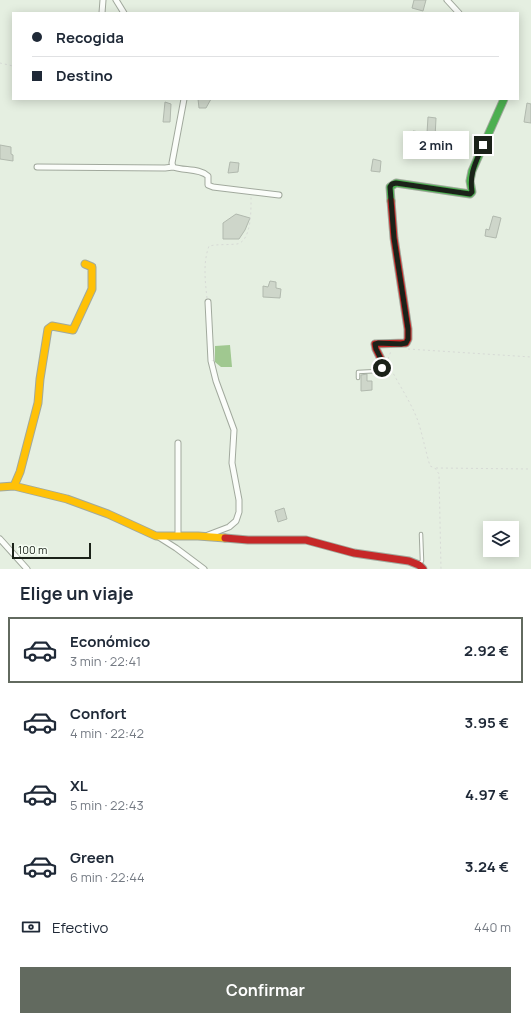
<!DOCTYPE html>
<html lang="es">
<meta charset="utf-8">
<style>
:root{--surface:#fff;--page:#f6f6f7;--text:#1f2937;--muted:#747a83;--line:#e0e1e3;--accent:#626a5f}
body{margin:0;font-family:Manrope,sans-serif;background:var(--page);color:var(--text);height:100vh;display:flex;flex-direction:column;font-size:15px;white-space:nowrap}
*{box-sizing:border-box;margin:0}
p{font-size:13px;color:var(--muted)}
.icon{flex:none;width:22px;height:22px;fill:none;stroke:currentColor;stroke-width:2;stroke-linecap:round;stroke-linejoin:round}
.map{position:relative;height:569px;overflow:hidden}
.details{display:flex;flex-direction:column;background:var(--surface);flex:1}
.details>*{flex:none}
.top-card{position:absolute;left:12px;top:12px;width:507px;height:88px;border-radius:0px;box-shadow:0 2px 10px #0003;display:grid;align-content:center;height:88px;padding:0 20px;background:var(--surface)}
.fabs{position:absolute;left:483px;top:521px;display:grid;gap:8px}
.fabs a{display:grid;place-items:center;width:36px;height:36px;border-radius:0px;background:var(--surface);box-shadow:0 2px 10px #0003;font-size:20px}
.scale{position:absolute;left:12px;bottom:10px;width:79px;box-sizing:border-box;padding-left:4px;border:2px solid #1b2219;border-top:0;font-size:11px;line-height:14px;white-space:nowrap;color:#1b2219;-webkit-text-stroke:3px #f6fef4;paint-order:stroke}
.end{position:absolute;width:18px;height:18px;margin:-9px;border:5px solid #1b2219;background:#fff;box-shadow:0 0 0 2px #fff}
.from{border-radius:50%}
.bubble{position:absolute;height:28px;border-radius:0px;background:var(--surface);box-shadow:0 2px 10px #0003;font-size:13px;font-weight:700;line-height:28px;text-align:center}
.top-card b{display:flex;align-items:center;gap:14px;height:38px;font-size:15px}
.top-card b+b{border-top:1px solid var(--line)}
.top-card i{width:10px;height:10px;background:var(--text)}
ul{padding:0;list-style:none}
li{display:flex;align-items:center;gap:12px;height:66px;margin:0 8px 6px;padding:0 12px;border:2px solid transparent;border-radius:0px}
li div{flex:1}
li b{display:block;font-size:15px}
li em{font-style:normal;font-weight:700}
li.active{border-color:var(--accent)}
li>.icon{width:36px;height:36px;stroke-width:1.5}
h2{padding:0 20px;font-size:18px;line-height:48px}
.pay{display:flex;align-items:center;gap:10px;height:44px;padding:0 20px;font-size:15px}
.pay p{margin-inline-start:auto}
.button{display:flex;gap:8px;margin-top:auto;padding:8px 20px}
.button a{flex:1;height:46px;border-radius:0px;background:var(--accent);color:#fff;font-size:16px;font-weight:700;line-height:46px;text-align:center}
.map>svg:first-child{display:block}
</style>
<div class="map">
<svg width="531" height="569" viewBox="0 0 531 569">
<rect width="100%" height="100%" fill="#e5efe1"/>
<path fill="#a0c890" d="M230,345L232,367H221L215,362V346Z"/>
<path fill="#ced6ca" stroke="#b1b9ae" d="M414,0H426L423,11L412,8Z
M198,99H211L206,108H199Z
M165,102L171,104L170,122H163Z
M527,103L531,104V123L524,122Z
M428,117L436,118L435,138L420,137V140L413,139V131L427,133Z
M0,145L11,147V154L13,155V161L0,159Z
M373,159L381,161L380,172L371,171Z
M230,162L239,163L238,172L228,173Z
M236,214L250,218L245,230L239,239H223V223Z
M493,216L501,218L496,238L485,236L486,229L489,230Z
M270,281L276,282V288L281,289L280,298L263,297V286L268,287Z
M367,374V381H372V390L361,391V375Z
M284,508L287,519L278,522L275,511Z"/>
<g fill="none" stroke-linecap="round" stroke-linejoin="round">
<defs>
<path id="lane" d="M358,378V372L378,371L382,368L383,364
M419,564L422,561L421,534"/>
<path id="street" d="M116,0L124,13
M447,0L459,13
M102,13L103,0
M184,99L172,163L173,167C184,171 199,168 208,176V185L213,187L279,195
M37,167L165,168L173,167
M208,302L211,361L216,381L234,430L232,463L239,500V512L236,521L229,527L208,535
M157,536L176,548L204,569
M178,536V443
M0,539L27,569"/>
<path id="fast" d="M391,201L390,187L396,183L470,194L472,192L470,181L472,171L504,99"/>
<path id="slow" d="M14,486L20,472L38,403L40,379L48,329L52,326L73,330L92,289V267L85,264
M0,487L14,486L67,499L108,514L156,536H198L225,538"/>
<path id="jam" d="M383,363L376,349L375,344L406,343L408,339V329L394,238L391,201
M225,538L248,540H306L354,553L409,561L419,565L423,569"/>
</defs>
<use href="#lane" stroke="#a1a99d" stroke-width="4.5"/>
<use href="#street" stroke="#a1a99d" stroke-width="7"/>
<use href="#fast" stroke="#a1a99d" stroke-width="9"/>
<use href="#slow" stroke="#a1a99d" stroke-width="9"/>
<use href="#jam" stroke="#a1a99d" stroke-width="9"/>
<path stroke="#d7dad6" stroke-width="1" stroke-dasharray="2 3" stroke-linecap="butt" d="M0,63L13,66
M207,298C205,280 203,262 209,246C218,244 228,245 237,244C252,241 251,208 251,197
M408,349L531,357
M388,359L391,351
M389,365C398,384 412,403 419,424C423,438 426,452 430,466L435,468L439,474L441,569
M436,468L531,469"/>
<use href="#lane" stroke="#fbfdfa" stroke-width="2.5"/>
<use href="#street" stroke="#fbfdfa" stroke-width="5"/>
<use href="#fast" stroke="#4caf50" stroke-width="7"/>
<use href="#slow" stroke="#ffc107" stroke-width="7"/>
<use href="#jam" stroke="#c62828" stroke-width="7"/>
</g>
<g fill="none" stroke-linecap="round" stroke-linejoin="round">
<path stroke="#1b2219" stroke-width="5" d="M382,368L383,363L376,349L375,344L378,343L401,344L406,343L408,339V329L394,238L390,187L392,184L396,183L470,194L472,192C469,173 476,162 483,145"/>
</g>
</svg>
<div class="fabs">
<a><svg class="icon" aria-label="layers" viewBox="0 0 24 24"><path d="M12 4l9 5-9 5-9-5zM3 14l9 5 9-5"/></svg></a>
</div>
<div class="scale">100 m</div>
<i class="end from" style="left:382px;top:368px"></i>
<i class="end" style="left:483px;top:145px"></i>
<div class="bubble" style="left:403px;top:131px;width:66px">2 min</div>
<div class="top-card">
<b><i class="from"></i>Recogida</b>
<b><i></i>Destino</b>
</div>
</div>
<section class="details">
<h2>Elige un viaje</h2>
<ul>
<li class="active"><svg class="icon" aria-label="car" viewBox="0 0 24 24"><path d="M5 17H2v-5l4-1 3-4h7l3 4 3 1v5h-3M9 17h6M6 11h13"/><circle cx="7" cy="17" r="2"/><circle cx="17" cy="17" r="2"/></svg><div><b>Económico</b><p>3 min · 22:41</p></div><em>2.92 €</em></li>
<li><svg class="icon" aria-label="car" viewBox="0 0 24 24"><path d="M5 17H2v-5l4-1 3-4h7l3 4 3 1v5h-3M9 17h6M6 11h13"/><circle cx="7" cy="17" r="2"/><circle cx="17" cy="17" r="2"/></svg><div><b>Confort</b><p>4 min · 22:42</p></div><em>3.95 €</em></li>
<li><svg class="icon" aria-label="car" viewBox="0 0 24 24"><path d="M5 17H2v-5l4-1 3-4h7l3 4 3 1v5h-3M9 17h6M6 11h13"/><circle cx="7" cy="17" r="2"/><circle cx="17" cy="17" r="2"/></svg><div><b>XL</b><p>5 min · 22:43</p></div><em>4.97 €</em></li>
<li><svg class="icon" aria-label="car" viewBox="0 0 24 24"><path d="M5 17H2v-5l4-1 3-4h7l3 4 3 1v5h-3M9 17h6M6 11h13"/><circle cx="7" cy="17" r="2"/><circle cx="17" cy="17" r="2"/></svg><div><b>Green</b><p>6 min · 22:44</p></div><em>3.24 €</em></li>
</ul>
<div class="pay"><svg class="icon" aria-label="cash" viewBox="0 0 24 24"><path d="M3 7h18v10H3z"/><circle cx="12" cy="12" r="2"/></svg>Efectivo<p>440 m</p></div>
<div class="button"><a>Confirmar</a></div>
</section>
